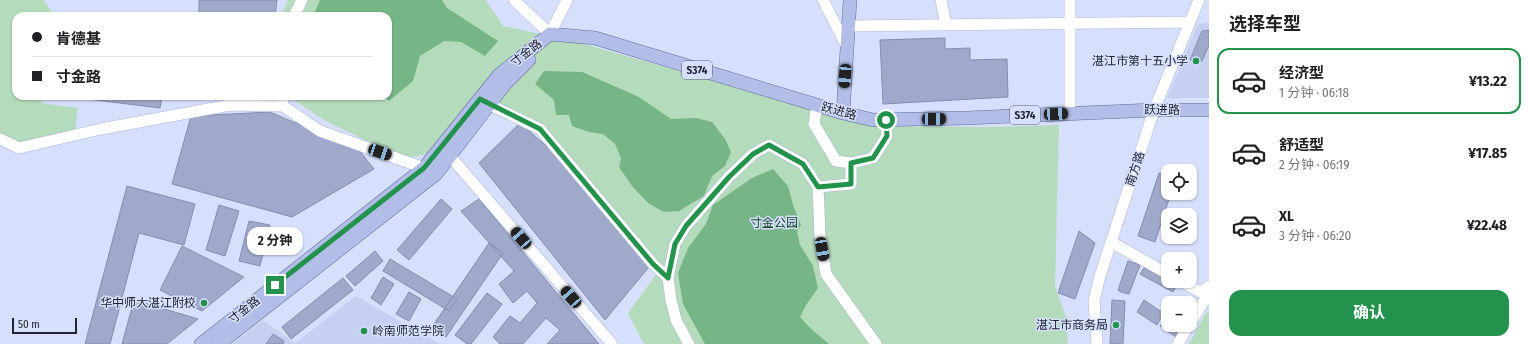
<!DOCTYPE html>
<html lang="zh">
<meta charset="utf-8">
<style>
:root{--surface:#fff;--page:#f6f6f6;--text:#202124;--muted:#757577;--line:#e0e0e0;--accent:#22924c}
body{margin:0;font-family:"Fira Sans Condensed","Noto Sans SC",sans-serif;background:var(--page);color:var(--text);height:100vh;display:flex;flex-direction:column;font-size:15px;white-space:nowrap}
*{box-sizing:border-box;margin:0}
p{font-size:13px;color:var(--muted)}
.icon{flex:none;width:22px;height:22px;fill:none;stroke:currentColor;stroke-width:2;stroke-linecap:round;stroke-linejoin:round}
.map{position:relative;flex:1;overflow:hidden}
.sheet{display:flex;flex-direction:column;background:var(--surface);width:320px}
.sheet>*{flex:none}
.banner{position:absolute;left:12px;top:12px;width:380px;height:88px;border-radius:12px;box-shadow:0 1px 3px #0004;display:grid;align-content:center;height:88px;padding:0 20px;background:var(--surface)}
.tools{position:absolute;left:1161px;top:164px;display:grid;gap:8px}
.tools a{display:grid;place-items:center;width:36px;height:36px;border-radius:8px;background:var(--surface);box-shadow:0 1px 3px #0004;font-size:20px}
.scale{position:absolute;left:12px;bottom:10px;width:65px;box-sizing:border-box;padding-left:4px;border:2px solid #212532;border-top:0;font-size:11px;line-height:14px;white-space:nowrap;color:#212532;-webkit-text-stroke:3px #d6e0fc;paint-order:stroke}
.end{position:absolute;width:18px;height:18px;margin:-9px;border:5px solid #22924c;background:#fff;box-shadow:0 0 0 2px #fff}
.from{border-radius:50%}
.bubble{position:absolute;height:28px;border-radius:12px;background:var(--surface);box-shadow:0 1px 3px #0004;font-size:13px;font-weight:700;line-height:28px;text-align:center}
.car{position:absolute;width:12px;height:24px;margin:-12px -6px;border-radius:5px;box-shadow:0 0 3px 1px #0007;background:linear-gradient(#222 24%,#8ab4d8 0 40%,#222 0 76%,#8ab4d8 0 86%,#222 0)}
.banner b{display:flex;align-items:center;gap:14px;height:38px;font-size:15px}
.banner b+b{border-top:1px solid var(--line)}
.banner i{width:10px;height:10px;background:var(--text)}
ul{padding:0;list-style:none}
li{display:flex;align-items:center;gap:12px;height:66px;margin:0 8px 6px;padding:0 12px;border:2px solid transparent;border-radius:12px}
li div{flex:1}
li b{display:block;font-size:15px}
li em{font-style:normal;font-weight:700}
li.selected{border-color:var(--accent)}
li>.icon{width:36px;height:36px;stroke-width:1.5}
h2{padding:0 20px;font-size:18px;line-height:48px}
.cta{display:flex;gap:8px;margin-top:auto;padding:8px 20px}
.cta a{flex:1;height:46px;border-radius:12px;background:var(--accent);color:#fff;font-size:16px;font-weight:700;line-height:46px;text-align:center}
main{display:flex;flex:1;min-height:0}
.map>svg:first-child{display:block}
</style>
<main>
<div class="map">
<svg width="1209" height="344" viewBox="0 0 1209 344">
<rect width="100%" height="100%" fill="#d6e0fc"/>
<path fill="#c6d1f1" d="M1209,22V98H1167L1198,24Z
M356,296L440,344H232L263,320L295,343Z"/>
<path fill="#b4dbbc" d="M0,0H44L54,16H16V96H44L41,103L78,108L75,130L19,143L0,134Z
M288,0H486L503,26L584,44L874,126L995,127L1059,125L1055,287L1066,317L1068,344H644L628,313L661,268L542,128L473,99L432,153L409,158L365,140L324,120L288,96H388V16H281Z
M1207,311L1209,313V344H1189Z"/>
<path fill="#76b585" d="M320,0H442L447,8L498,41L485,56L461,42L444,41L420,56L413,81L389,101L383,96H388V16H313Z
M544,71L582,72L639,97L671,119L696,118L712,122L725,139L731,152L725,166L712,176L704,196L679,211L664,212L648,203L632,186L619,167L621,158L615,144L603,134L589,132L572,126L569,115H556L554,100L535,84Z
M773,169L788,186L793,205L801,225L797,232L800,245L813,266L818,288L806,305L800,317L810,328L829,344H705L683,304L678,273L688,248L706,224L713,205L752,178Z"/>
<path fill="#9faacb" stroke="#838dae" d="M199,0H277L275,16H199Z
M1209,30V45L1202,61L1190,60L1202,31Z
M945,38V49L970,48V60L1007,59L1008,97L883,104L880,40Z
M63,96H162L160,108Z
M270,112L359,150L374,169L292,217L172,184L191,116Z
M520,123L560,158L649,267L605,320L479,163Z
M1159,173L1168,176V193H1171L1155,242L1138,236Z
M127,186L195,204L184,245L139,233L110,344H85Z
M441,199L452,209L409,260L397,250Z
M479,199L599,344H547L560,330L546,318L523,344H500L493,337L510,316L520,323L537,303L527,291L513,303L499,284L514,271L461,211Z
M219,205L239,211L225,256L206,250Z
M249,221L270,225L260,266L239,261Z
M1079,231L1095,243L1075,299L1058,293Z
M489,243L503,253L446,337L432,327Z
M182,246L244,277L202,311L160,290Z
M375,251L383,261L355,286L346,276Z
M390,259L457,299L449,311L383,271Z
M1128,261L1140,265L1129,294L1121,292L1118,290Z
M1144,268L1168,280V281L1177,284L1173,292L1140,274Z
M383,277L394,284L381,305L371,298Z
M343,278L353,290L291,339L282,327Z
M409,292L421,299L409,321L396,314Z
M487,293L502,304L471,344H467L455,335Z
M1180,297L1195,306L1190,314V303H1176Z
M134,300L198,319L167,344H122Z
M1112,300L1125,301L1123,344H1110Z
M1144,300L1163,313L1157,325L1137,312Z
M1168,314V325H1183L1176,337L1160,326Z
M273,334L284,341L283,344H266Z"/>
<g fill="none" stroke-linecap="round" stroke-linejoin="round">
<defs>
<path id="minor" d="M514,0L550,34L567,0
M823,0L847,47
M941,0L946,25
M1070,0V113
M294,16L302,0
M848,26L1190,22
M282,96L283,106L320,131L424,168
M482,101L540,129L653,264L668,278L671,300L676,320L689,344
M817,105L814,124L836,161L851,163V184L818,187L820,236L826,274L876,344
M0,139L19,148L101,129L230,105L283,106
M450,156L612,344
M851,163L873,158L887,136L886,119
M1111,242L1168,274
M668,278L675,244L686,226L729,177L753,154L769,145L803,164L818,187
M1180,281L1200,292L1209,286
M1190,324L1209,293
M1097,344L1094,301L1100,276L1154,110L1199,0
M1178,344L1189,325"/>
<path id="major" d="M550,34L595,38L843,113L873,120L966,118L1154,110H1209
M843,113L850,0
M201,344L424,168L499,75L550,34
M219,344L436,174L505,84L529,60"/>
</defs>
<use href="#minor" stroke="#abb6d8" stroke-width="12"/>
<use href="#major" stroke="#5f6c9e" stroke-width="14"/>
<use href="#minor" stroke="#fff" stroke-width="11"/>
<use href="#major" stroke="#b3bee8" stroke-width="13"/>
</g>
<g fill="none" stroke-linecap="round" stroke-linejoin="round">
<path stroke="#22924c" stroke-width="5" d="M275,285L424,168L480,99L540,129L653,264L668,278L675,244L686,226L729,177L753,154L769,145L803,164L818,187L851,184V163L873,158L887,136L886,120"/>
</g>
<g fill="#22924c" stroke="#d6e0fc" stroke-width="1.5">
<circle cx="1196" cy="61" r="4"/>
<circle cx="204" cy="303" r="4"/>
<circle cx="1116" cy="325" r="4"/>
<circle cx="364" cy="331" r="4"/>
</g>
<g text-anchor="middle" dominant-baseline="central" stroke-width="3" stroke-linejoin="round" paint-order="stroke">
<g fill="#d6e0fc" stroke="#575d6f" stroke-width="1">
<rect x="682" y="61" width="30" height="18" rx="3"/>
<rect x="1010" y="106" width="30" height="18" rx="3"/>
</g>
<g font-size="11" font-weight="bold" fill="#212532">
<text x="697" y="70">S374</text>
<text x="1025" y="115">S374</text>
</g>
<g font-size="12" fill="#212532" stroke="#d6e0fc">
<text transform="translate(526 53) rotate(-38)">寸金路</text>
<text x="1162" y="110">跃进路</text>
<text transform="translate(839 111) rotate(15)">跃进路</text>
<text transform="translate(1135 169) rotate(-72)">南方路</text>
<text transform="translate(244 310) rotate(-38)">寸金路</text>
</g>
<g font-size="12" fill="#212532" stroke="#d6e0fc" text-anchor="end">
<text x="1188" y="61">湛江市第十五小学</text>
<text x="196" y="303">华中师大湛江附校</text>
<text x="1108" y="325">湛江市商务局</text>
<text x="372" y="331" text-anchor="start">岭南师范学院</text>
</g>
<g font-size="12" fill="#0f3f1f" stroke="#d6e0fc">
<text x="774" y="223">寸金公园</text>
</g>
</g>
</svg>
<div class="tools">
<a><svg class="icon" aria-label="locate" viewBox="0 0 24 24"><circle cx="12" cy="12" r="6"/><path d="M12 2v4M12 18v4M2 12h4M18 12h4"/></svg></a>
<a><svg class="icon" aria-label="layers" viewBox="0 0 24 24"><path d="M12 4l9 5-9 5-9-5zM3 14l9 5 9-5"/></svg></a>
<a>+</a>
<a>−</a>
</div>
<div class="scale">50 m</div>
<i class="end from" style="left:886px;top:120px"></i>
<i class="end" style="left:275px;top:285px"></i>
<div class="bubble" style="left:247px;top:227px;width:56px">2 分钟</div>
<i class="car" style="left:845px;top:76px;rotate:184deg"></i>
<i class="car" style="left:1056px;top:114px;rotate:87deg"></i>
<i class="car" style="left:934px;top:119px;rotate:89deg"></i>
<i class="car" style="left:380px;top:152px;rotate:109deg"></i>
<i class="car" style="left:521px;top:238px;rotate:319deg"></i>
<i class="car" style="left:822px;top:249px;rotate:170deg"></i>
<i class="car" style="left:571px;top:297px;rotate:319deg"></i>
<div class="banner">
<b><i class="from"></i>肯德基</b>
<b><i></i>寸金路</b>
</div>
</div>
<section class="sheet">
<h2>选择车型</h2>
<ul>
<li class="selected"><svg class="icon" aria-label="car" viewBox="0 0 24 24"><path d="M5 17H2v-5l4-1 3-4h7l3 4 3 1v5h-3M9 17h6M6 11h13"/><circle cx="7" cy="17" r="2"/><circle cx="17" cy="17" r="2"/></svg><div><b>经济型</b><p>1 分钟 · 06:18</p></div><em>¥13.22</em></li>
<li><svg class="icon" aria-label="car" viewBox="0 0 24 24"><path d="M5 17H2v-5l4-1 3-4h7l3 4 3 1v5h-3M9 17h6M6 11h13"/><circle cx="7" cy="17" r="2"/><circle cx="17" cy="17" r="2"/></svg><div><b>舒适型</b><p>2 分钟 · 06:19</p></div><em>¥17.85</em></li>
<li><svg class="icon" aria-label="car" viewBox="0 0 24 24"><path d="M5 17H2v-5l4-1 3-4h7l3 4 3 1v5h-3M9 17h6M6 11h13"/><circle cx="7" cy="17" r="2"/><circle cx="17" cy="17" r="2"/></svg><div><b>XL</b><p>3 分钟 · 06:20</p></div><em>¥22.48</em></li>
</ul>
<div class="cta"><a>确认</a></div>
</section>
</main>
